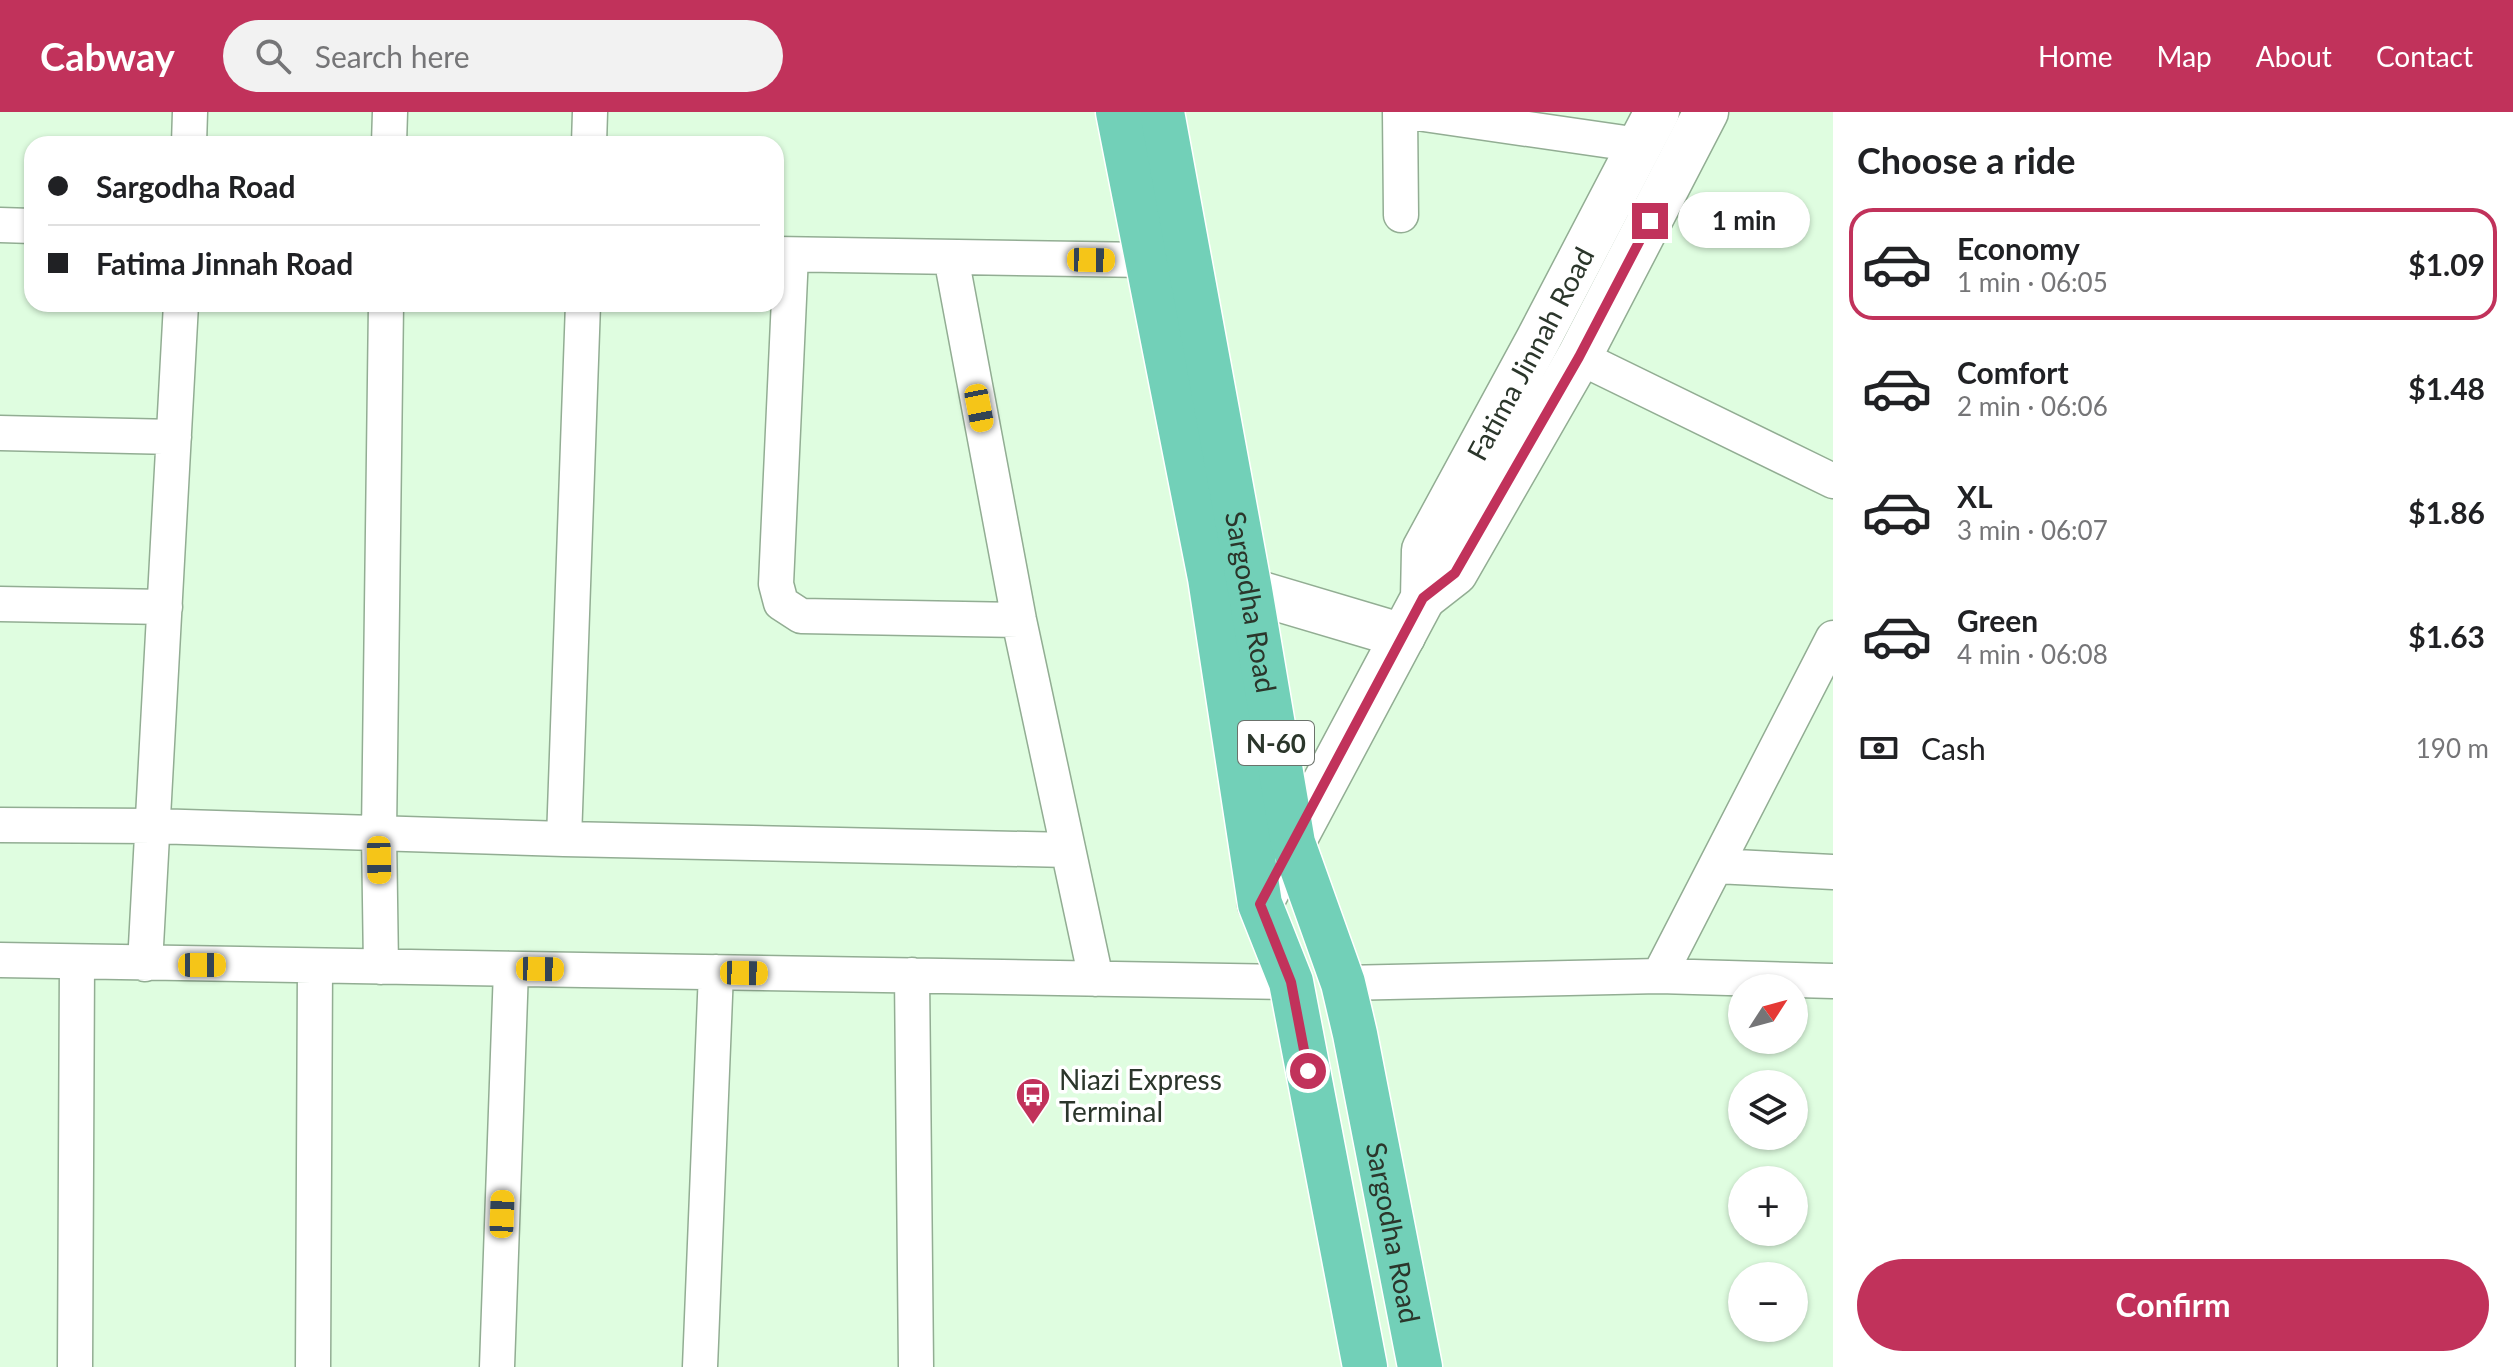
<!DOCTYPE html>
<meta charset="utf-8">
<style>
:root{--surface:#fff;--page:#f2f2f2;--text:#202124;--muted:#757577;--line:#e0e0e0;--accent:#c1325b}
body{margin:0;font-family:Lato,sans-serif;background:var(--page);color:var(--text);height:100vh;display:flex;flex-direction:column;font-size:30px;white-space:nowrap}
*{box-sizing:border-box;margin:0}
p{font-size:26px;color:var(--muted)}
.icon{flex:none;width:44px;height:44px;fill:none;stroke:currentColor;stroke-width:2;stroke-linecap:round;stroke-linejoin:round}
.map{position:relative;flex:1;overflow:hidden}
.details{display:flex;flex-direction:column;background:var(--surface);width:680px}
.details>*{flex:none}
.banner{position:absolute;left:24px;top:24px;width:760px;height:176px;border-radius:24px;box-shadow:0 2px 6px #0004;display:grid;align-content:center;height:176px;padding:0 24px;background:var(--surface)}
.needle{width:52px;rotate:54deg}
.buttons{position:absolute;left:1728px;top:862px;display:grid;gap:16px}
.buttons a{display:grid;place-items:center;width:80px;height:80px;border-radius:50%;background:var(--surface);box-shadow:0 2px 6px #0004;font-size:40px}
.end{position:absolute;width:36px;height:36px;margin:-18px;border:10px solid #c1325b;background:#fff;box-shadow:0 0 0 4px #fff}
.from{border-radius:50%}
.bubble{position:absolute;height:56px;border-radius:28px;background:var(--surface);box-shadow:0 2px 6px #0004;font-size:26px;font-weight:700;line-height:56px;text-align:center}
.car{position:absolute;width:24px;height:48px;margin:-24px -12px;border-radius:10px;box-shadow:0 0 6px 2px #0007;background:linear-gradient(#f5c518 24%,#345 0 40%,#f5c518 0 76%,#345 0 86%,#f5c518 0)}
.banner b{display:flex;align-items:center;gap:28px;height:76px;font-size:30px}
.banner b+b{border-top:2px solid var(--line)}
.banner i{width:20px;height:20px;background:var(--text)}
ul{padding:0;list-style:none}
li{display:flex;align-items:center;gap:24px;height:112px;margin:0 16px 12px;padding:0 8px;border:4px solid transparent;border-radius:24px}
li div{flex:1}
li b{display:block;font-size:30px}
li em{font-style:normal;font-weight:700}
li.current{border-color:var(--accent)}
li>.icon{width:72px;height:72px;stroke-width:1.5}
h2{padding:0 24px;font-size:36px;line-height:96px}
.pay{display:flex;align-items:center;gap:20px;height:88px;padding:0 24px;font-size:30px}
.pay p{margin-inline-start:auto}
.action{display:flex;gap:16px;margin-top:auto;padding:16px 24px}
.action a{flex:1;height:92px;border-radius:48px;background:var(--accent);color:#fff;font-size:32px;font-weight:700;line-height:92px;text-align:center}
header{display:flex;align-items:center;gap:48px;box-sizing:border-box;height:112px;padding:0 40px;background:var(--accent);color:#fff}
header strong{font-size:38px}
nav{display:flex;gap:44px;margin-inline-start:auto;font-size:28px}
.search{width:560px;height:72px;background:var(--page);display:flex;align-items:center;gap:20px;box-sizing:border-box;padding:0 28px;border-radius:44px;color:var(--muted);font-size:30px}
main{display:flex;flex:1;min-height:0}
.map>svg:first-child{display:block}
</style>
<header>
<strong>Cabway</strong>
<div class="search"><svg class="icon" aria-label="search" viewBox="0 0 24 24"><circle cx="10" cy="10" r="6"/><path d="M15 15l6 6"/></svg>Search here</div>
<nav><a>Home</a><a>Map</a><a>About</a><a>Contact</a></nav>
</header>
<main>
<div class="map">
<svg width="1833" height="1255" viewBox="0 0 1833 1255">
<rect width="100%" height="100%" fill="#dffde0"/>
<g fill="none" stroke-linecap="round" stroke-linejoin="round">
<defs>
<path id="minor" d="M1400,0L1401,103
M1410,0L1639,33
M189,32L190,0
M389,32L390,0
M589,32L590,0
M0,113L32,114
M776,142L1147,148
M791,143L776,472L781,491L801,504L1019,508
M951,145L1019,508L1096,867
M1579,245L1833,369
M0,321L174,325
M0,492L165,495
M0,713L153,714L564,727L1068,738
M564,727L583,192
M1716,754L1833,760
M0,848L1291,870
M145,852L181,192
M381,855L379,721L386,192
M912,863L916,1255
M1659,864L1833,869
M1343,871L1659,864L1833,526
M75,1255L77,850
M313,1255L315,854
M497,1255L511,857
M700,1255L716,860"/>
<g id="secondary">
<path d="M1218,469L1403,524"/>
<path d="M1423,486L1455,461L1579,245L1706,0"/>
<path id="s1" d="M1260,792L1423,486L1424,438L1538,228L1657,0"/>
</g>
<g id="trunk">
<path d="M1118,0L1210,466L1260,792L1291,870L1365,1255"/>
<path id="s2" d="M1162,0L1250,478L1293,731L1343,871L1355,922L1420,1255"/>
</g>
</defs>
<use href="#minor" stroke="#92ad93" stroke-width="37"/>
<use href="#secondary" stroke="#92ad93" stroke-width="47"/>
<use href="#trunk" stroke="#fff" stroke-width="47"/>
<use href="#minor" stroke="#fff" stroke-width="34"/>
<use href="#secondary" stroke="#fff" stroke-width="44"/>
<use href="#trunk" stroke="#72d0b8" stroke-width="44"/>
</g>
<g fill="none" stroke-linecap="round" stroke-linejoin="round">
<path stroke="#c1325b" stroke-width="10" d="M1308,959L1291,870L1260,792L1423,486L1455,461L1579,245L1650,109"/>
</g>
<defs>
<symbol id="bus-pin" viewBox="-11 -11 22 30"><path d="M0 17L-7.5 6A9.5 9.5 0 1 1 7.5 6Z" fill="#c1325b" stroke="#fff"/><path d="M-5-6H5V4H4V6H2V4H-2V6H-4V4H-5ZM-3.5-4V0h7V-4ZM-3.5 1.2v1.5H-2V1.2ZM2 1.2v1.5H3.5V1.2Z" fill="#fff"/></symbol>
</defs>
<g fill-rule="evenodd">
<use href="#bus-pin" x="1013" y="963" width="40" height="54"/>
</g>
<g text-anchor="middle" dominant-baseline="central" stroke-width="7" stroke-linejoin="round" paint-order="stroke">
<rect fill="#fff" stroke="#6b726b" stroke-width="2" x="1238" y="609" width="76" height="44" rx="6"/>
<g font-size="26" font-weight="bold" fill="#2b362b">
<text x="1276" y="631">N-60</text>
</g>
<g font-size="28" fill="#2b362b" stroke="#fff">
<text stroke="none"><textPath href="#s1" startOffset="618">Fatima Jinnah Road</textPath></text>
<text stroke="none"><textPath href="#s2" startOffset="498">Sargodha Road</textPath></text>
<text stroke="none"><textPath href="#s2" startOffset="1146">Sargodha Road</textPath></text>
</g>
<g font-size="28" fill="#2b362b" stroke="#fff" text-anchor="start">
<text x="1059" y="967">Niazi Express<tspan x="1059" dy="32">Terminal</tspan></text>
</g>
</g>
</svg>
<div class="buttons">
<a><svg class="needle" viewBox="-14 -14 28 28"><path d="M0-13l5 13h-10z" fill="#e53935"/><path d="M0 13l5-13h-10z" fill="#757577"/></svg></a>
<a><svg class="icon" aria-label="layers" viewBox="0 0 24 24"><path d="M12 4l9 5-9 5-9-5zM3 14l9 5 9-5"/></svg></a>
<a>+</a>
<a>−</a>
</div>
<i class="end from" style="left:1308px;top:959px"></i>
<i class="end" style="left:1650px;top:109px"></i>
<div class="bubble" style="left:1678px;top:80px;width:132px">1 min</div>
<i class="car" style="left:1091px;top:148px;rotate:91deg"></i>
<i class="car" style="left:979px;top:296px;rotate:169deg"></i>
<i class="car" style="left:379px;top:748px;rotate:179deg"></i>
<i class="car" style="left:202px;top:853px;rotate:90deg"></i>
<i class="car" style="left:540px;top:857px;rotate:91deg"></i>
<i class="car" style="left:744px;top:861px;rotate:91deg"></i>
<i class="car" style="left:502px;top:1102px;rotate:2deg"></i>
<div class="banner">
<b><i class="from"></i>Sargodha Road</b>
<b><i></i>Fatima Jinnah Road</b>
</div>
</div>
<section class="details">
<h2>Choose a ride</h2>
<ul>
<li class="current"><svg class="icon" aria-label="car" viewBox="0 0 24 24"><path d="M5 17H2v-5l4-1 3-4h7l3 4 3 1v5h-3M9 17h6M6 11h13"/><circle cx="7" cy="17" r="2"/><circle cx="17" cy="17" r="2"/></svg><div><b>Economy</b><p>1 min · 06:05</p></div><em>$1.09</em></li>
<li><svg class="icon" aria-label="car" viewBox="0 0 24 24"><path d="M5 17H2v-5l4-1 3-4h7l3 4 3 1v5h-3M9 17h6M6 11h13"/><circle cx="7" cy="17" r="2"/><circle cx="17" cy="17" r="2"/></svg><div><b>Comfort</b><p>2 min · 06:06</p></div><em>$1.48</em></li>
<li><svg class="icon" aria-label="car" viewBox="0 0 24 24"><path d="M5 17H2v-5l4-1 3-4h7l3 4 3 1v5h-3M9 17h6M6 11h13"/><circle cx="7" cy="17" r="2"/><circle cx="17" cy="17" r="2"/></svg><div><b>XL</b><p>3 min · 06:07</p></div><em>$1.86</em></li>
<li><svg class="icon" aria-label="car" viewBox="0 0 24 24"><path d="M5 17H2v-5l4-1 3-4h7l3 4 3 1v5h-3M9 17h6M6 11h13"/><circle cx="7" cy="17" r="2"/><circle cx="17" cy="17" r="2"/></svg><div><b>Green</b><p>4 min · 06:08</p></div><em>$1.63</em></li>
</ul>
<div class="pay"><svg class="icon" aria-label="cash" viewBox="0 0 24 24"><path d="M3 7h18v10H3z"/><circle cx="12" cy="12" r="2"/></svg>Cash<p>190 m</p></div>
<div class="action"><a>Confirm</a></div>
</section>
</main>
